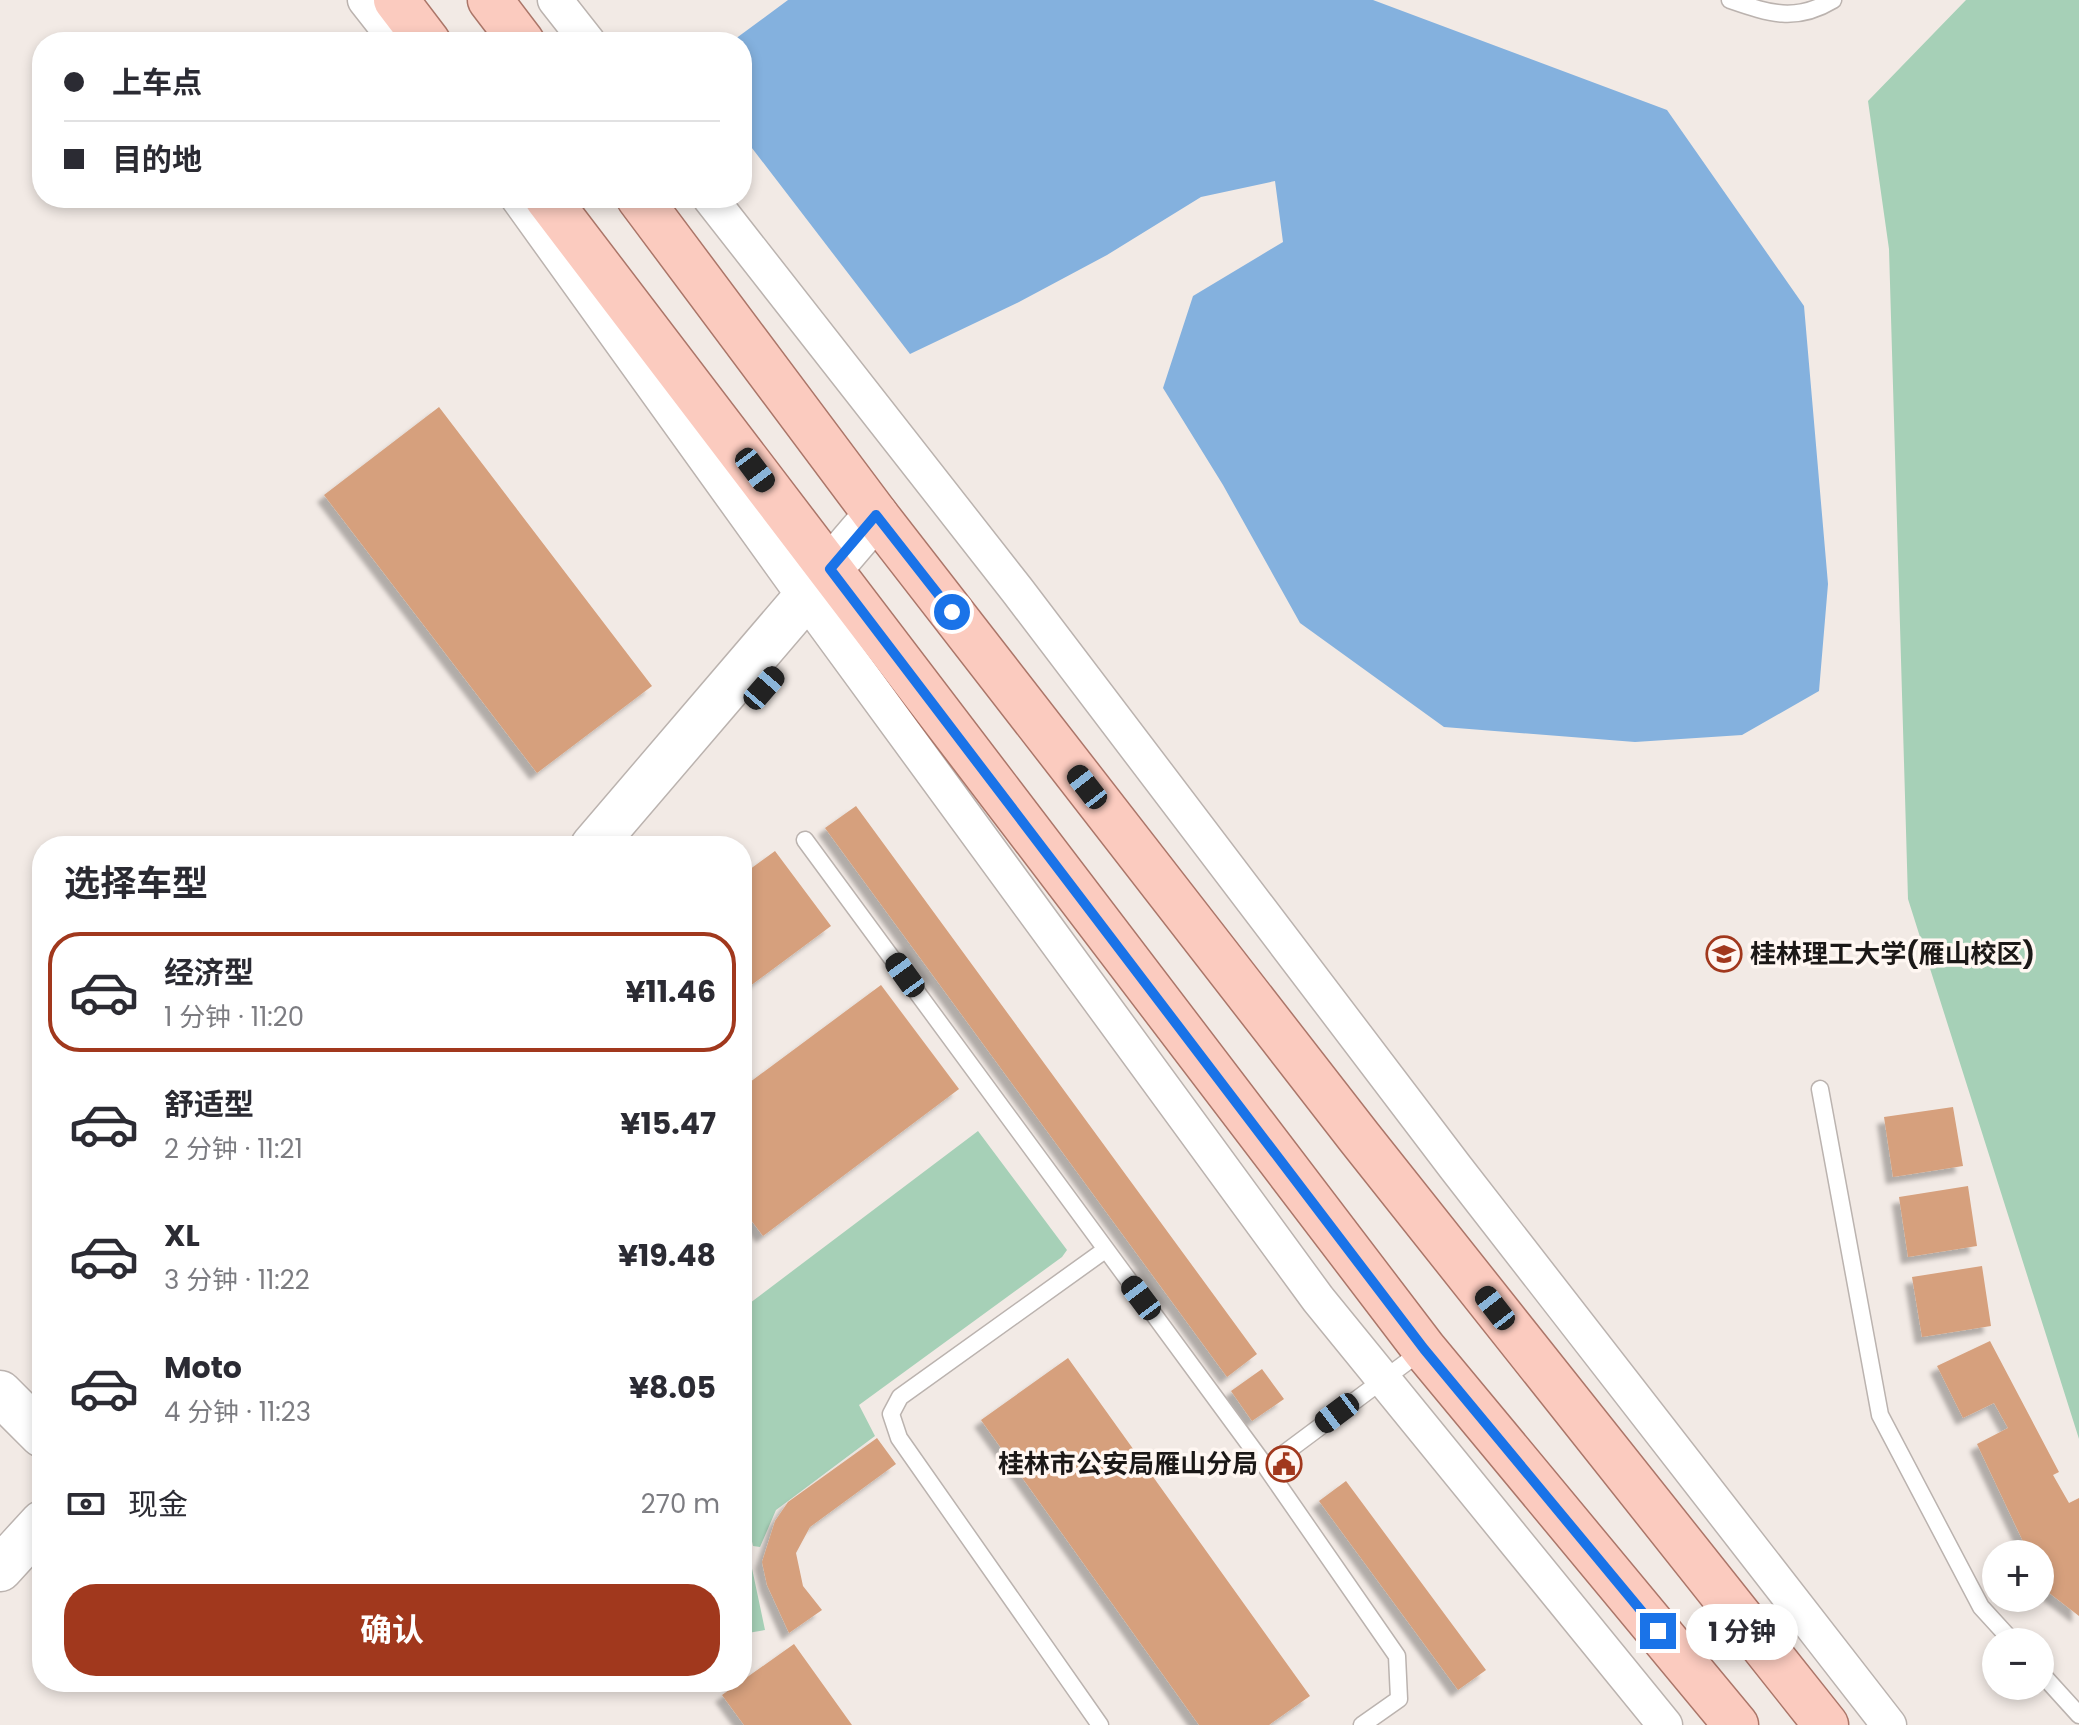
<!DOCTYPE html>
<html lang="zh">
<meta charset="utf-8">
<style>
:root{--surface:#fff;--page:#f2f2f3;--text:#2b2b33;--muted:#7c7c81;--line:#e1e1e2;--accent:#a1381d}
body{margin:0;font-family:Poppins,"Noto Sans SC",sans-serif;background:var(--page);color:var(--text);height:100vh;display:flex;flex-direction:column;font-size:30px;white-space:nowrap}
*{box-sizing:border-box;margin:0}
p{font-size:26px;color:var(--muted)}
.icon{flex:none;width:44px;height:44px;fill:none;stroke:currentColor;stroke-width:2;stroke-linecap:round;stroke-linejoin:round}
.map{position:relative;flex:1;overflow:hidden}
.drawer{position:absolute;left:32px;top:836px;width:720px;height:856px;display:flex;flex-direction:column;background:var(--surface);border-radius:32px;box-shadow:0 4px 12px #0003}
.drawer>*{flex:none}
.hud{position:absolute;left:32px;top:32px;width:720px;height:176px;border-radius:32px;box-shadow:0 4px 12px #0003;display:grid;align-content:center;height:176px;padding:0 32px;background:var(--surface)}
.buttons{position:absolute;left:1982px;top:1540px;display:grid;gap:16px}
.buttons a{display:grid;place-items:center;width:72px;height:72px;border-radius:50%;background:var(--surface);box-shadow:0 4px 12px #0003;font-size:40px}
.end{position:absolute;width:36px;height:36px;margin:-18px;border:10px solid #1a73e8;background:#fff;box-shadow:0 0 0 4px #fff}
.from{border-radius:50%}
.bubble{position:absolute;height:56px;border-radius:28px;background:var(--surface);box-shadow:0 4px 12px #0003;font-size:26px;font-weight:700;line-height:56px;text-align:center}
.car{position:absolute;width:24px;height:48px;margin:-24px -12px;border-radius:10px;box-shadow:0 0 6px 2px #0007;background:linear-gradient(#222 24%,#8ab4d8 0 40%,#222 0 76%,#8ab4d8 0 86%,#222 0)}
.hud b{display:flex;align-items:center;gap:28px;height:76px;font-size:30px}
.hud b+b{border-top:2px solid var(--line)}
.hud i{width:20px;height:20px;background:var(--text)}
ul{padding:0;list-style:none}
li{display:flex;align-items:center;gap:24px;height:120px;margin:0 16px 12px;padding:0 16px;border:4px solid transparent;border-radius:32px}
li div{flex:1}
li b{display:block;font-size:30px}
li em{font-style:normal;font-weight:700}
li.selected{border-color:var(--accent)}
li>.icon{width:72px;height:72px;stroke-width:1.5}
h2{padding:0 32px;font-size:36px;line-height:96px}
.pay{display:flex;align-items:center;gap:20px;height:88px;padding:0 32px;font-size:30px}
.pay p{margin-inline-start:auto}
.action{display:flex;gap:16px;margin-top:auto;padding:16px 32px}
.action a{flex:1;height:92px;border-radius:32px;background:var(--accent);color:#fff;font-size:32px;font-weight:700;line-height:92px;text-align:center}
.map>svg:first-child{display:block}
</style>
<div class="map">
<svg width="2079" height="1725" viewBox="0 0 2079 1725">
<defs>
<filter id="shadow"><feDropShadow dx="-7" dy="7" stdDeviation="2" flood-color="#0004"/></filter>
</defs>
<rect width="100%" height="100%" fill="#f2eae5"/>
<path fill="#a6d0b7" d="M1966,0H2079V1439L1908,899L1889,249L1868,101Z
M978,1131L1067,1250L1062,1257L859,1405L875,1436L776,1510L760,1547L753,1546L742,1497V1309Z
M742,1521L765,1630L742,1634Z"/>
<path fill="#84b1de" d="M788,0H1373L1667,110L1804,306L1828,584L1819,691L1742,735L1635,742L1444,727L1300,623L1223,485L1163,388L1193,296L1283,242L1275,181L1201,197L1107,255L1019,302L910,354L742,135V42H731Z"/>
<path fill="#d6a07d" filter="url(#shadow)" d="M439,407L652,686L537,773L324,495Z
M856,806L1257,1354L1227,1377L825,828Z
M775,851L831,926L742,992V875Z
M881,985L959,1089L763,1236L742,1208V1088Z
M1953,1107L1963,1166L1893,1177L1884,1117Z
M1968,1186L1977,1246L1908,1257L1899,1197Z
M1982,1266L1991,1326L1922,1337L1912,1277Z
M1990,1341L2059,1472L2053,1475L2069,1503L2079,1498V1616L2048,1592L2040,1576V1554H2029L1977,1444L2008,1428L1994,1403L1963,1418L1937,1366Z
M1068,1358L1310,1696L1269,1725H1199L981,1420Z
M1262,1369L1284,1399L1252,1421L1231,1391Z
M877,1438L896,1464L810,1527L796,1553L803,1586L822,1610L789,1633L767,1585L762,1562L775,1521L788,1502Z
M1346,1481L1486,1670L1458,1690L1319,1501Z
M794,1644L852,1725H744L722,1695Z"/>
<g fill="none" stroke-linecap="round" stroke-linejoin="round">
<defs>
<path id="lane" d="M1730,0C1768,13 1795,23 1833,0
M805,840L1266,1467L1423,1350
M1820,1089L1880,1415L1981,1607L2013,1642
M1266,1467L1397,1656L1399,1699L1362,1725
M2040,1672L2079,1715
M1100,1725L899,1438L891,1414L900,1397L1105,1250"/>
<path id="street" d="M365,0L398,42
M555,0L588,42
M518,198L822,621L1318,1299L1665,1725
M710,198L1017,590L1456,1168L1889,1725"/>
<path id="secondary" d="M593,846L876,515
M0,1393L42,1435
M0,1569L42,1523"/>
<path id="primary" d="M396,0L428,42
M490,0L522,42
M547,198L1424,1349L1736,1725
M639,198L876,515L1359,1137L1826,1725"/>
</defs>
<use href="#lane" stroke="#bbb3af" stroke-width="19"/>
<use href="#street" stroke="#bbb3af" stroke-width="37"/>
<use href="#secondary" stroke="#bbb3af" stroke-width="47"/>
<use href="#primary" stroke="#ab7669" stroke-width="47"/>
<use href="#lane" stroke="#fff" stroke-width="16"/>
<use href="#street" stroke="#fff" stroke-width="34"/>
<use href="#secondary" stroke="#fff" stroke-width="44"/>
<use href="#primary" stroke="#fbcbbf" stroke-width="44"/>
</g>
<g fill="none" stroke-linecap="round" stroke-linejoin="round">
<path stroke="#1a73e8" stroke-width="10" d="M952,612L876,515L830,569L1424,1349L1658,1631"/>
</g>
<defs>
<symbol id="university-ring" viewBox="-11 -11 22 22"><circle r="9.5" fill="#fff7f2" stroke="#a1381d" stroke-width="1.5"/><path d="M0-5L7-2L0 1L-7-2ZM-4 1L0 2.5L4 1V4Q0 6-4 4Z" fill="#a1381d"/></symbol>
<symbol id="civic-ring" viewBox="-11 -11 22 22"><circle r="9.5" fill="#fff7f2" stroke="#a1381d" stroke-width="1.5"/><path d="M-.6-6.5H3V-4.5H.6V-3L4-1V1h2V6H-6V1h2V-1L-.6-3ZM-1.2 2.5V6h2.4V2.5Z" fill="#a1381d"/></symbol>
</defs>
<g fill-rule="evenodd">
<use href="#university-ring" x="1704" y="934" width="40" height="40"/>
<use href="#civic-ring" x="1264" y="1444" width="40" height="40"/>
</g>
<g text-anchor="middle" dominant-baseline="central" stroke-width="7" stroke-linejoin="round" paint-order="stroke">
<g font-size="26" font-weight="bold" fill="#1b1817" stroke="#fff7f2" text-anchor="start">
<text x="1750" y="954">桂林理工大学(雁山校区)</text>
<text x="1258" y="1464" text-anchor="end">桂林市公安局雁山分局</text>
</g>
</g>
</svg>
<div class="buttons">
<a>+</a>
<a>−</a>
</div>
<i class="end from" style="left:952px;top:612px"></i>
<i class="end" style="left:1658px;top:1631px"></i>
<div class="bubble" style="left:1686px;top:1604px;width:112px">1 分钟</div>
<i class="car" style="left:755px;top:470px;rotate:143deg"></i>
<i class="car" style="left:764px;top:688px;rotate:41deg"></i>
<i class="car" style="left:1087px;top:787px;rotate:322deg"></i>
<i class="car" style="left:905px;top:975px;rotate:324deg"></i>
<i class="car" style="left:1141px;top:1298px;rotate:323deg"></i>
<i class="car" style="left:1495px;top:1308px;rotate:322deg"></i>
<i class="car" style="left:1337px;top:1413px;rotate:233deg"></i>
<div class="hud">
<b><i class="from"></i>上车点</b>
<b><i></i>目的地</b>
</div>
<section class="drawer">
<h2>选择车型</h2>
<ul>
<li class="selected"><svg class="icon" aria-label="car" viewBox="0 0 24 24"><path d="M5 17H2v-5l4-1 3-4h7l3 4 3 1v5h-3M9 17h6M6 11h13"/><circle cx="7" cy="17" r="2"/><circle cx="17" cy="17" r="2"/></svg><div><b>经济型</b><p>1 分钟 · 11:20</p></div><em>¥11.46</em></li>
<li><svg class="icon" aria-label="car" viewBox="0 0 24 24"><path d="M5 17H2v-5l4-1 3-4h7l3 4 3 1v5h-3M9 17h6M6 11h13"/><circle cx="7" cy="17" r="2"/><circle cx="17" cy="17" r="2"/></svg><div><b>舒适型</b><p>2 分钟 · 11:21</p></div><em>¥15.47</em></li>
<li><svg class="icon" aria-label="car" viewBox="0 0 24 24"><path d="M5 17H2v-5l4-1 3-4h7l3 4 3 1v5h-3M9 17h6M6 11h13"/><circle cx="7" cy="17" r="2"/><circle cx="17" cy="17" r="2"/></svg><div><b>XL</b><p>3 分钟 · 11:22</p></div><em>¥19.48</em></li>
<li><svg class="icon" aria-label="car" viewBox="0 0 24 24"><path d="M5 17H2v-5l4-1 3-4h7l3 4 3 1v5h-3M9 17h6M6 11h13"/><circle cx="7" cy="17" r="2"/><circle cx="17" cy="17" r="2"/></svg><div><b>Moto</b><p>4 分钟 · 11:23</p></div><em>¥8.05</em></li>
</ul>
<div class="pay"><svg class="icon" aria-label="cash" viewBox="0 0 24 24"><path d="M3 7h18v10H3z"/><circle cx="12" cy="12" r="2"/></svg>现金<p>270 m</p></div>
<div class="action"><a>确认</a></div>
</section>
</div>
